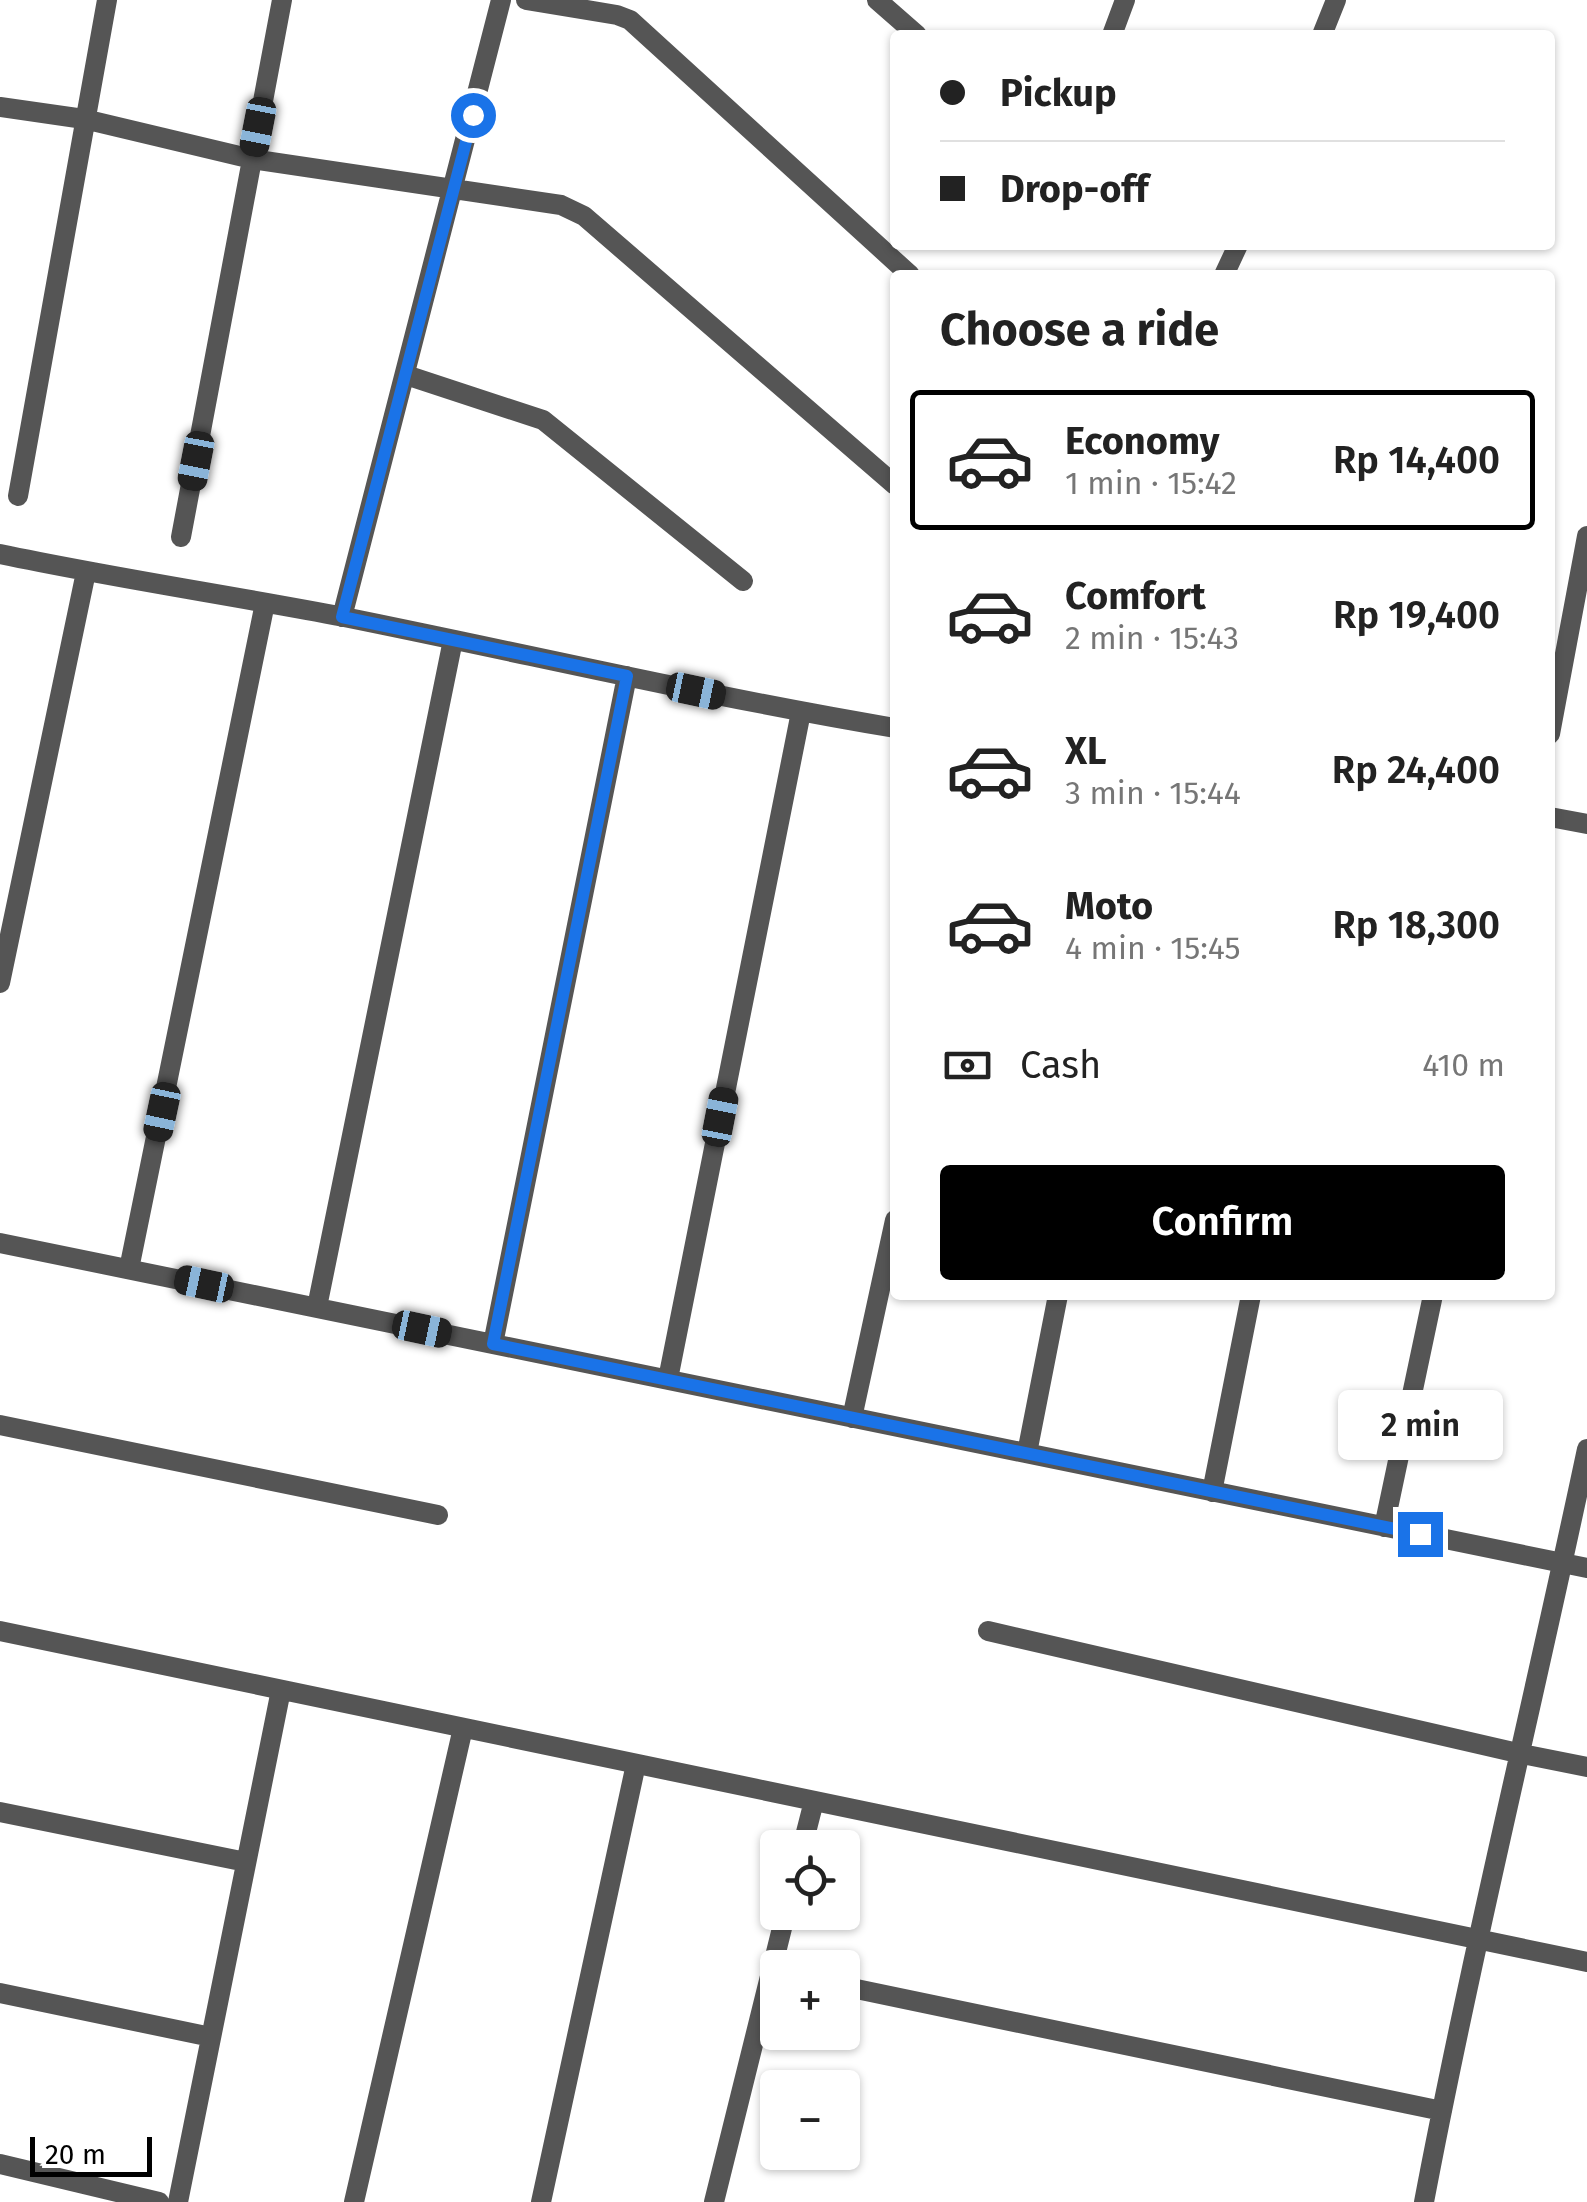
<!DOCTYPE html>
<meta charset="utf-8">
<style>
:root{--surface:#fff;--page:#f6f6f6;--text:#222;--muted:#767676;--line:#e0e0e0;--accent:#000}
body{margin:0;font-family:"Fira Sans",sans-serif;background:var(--page);color:var(--text);height:100vh;display:flex;flex-direction:column;font-size:38px;white-space:nowrap}
*{box-sizing:border-box;margin:0}
p{font-size:32px;color:var(--muted)}
.icon{flex:none;width:55px;height:55px;fill:none;stroke:currentColor;stroke-width:2;stroke-linecap:round;stroke-linejoin:round}
.map{position:relative;flex:1;overflow:hidden}
.panel{position:absolute;left:890px;top:270px;width:665px;height:1030px;display:flex;flex-direction:column;background:var(--surface);border-radius:10px;box-shadow:0 2px 8px #0004}
.panel>*{flex:none}
.guide{position:absolute;left:890px;top:30px;width:665px;height:220px;border-radius:10px;box-shadow:0 2px 8px #0004;display:grid;align-content:center;height:220px;padding:0 50px;background:var(--surface)}
.fabs{position:absolute;left:760px;top:1830px;display:grid;gap:20px}
.fabs a{display:grid;place-items:center;width:100px;height:100px;border-radius:10px;background:var(--surface);box-shadow:0 2px 8px #0004;font-size:50px}
.scale{position:absolute;left:30px;bottom:25px;width:122px;box-sizing:border-box;padding-left:10px;border:5px solid #000;border-top:0;font-size:28px;line-height:35px;white-space:nowrap;color:#000;-webkit-text-stroke:8px #fff;paint-order:stroke}
.end{position:absolute;width:45px;height:45px;margin:-22px;border:12px solid #1a73e8;background:#fff;box-shadow:0 0 0 5px #fff}
.from{border-radius:50%}
.bubble{position:absolute;height:70px;border-radius:10px;background:var(--surface);box-shadow:0 2px 8px #0004;font-size:32px;font-weight:600;line-height:70px;text-align:center}
.car{position:absolute;width:30px;height:60px;margin:-30px -15px;border-radius:12px;box-shadow:0 0 8px 2px #0007;background:linear-gradient(#222 24%,#8ab4d8 0 40%,#222 0 76%,#8ab4d8 0 86%,#222 0)}
.guide b{display:flex;align-items:center;gap:35px;height:95px;font-size:38px}
.guide b+b{border-top:2px solid var(--line)}
.guide i{width:25px;height:25px;background:var(--text)}
ul{padding:0;list-style:none}
li{display:flex;align-items:center;gap:30px;height:140px;margin:0 20px 15px;padding:0 30px;border:5px solid transparent;border-radius:10px}
li div{flex:1}
li b{display:block;font-size:38px}
li em{font-style:normal;font-weight:600}
li.on{border-color:var(--accent)}
li>.icon{width:90px;height:90px;stroke-width:1.5}
h2{padding:0 50px;font-size:45px;line-height:120px}
.pay{display:flex;align-items:center;gap:25px;height:110px;padding:0 50px;font-size:38px}
.pay p{margin-inline-start:auto}
.button{display:flex;gap:20px;margin-top:auto;padding:20px 50px}
.button a{flex:1;height:115px;border-radius:10px;background:var(--accent);color:#fff;font-size:40px;font-weight:600;line-height:115px;text-align:center}
.map>svg:first-child{display:block}
</style>
<div class="map">
<svg width="1587" height="2202" viewBox="0 0 1587 2202">
<rect width="100%" height="100%" fill="#fff"/>
<g fill="none" stroke-linecap="round" stroke-linejoin="round">
<path stroke="#555" stroke-width="20" d="M526,0L617,15L630,20L910,275
M877,0L917,35
M1112,35L1125,0
M1322,35L1336,0
M0,107L84,119L252,159L561,205L584,216L895,485
M1224,275L1238,245
M406,375L543,420L743,581
M18,496L107,0
M181,537L282,0
M0,554C114,578 229,595 344,617C528,654 710,697 895,728
M342,617L501,0
M1550,734L1587,536
M1550,817L1587,824
M0,983L86,572
M0,1243L1587,1568
M129,1269L265,603
M317,1307L453,640
M493,1344L627,676
M668,1379L801,712
M852,1418L895,1220
M0,1425L438,1515
M1027,1453L1058,1295
M1212,1492L1251,1295
M1384,1527L1433,1295
M0,1631L1587,1962
M988,1631L1522,1754L1587,1767
M0,1812L246,1862
M802,1848L814,1801
M842,1986L1442,2111
M0,1993L211,2037
M0,2164L159,2202
M178,2202L281,1690
M354,2202L463,1728
M541,2202L636,1764
M714,2202L786,1912
M1424,2202C1472,1950 1534,1700 1587,1449"/>
</g>
<g fill="none" stroke-linecap="round" stroke-linejoin="round">
<path stroke="#1a73e8" stroke-width="12" d="M473,115L342,617L627,676L493,1344L1420,1534"/>
</g>
</svg>
<div class="fabs">
<a><svg class="icon" aria-label="locate" viewBox="0 0 24 24"><circle cx="12" cy="12" r="6"/><path d="M12 2v4M12 18v4M2 12h4M18 12h4"/></svg></a>
<a>+</a>
<a>−</a>
</div>
<div class="scale">20 m</div>
<i class="end from" style="left:473px;top:115px"></i>
<i class="end" style="left:1420px;top:1534px"></i>
<div class="bubble" style="left:1338px;top:1390px;width:165px">2 min</div>
<i class="car" style="left:258px;top:127px;rotate:191deg"></i>
<i class="car" style="left:196px;top:461px;rotate:191deg"></i>
<i class="car" style="left:696px;top:691px;rotate:102deg"></i>
<i class="car" style="left:162px;top:1112px;rotate:192deg"></i>
<i class="car" style="left:720px;top:1117px;rotate:11deg"></i>
<i class="car" style="left:204px;top:1284px;rotate:282deg"></i>
<i class="car" style="left:422px;top:1329px;rotate:102deg"></i>
<div class="guide">
<b><i class="from"></i>Pickup</b>
<b><i></i>Drop-off</b>
</div>
<section class="panel">
<h2>Choose a ride</h2>
<ul>
<li class="on"><svg class="icon" aria-label="car" viewBox="0 0 24 24"><path d="M5 17H2v-5l4-1 3-4h7l3 4 3 1v5h-3M9 17h6M6 11h13"/><circle cx="7" cy="17" r="2"/><circle cx="17" cy="17" r="2"/></svg><div><b>Economy</b><p>1 min · 15:42</p></div><em>Rp 14,400</em></li>
<li><svg class="icon" aria-label="car" viewBox="0 0 24 24"><path d="M5 17H2v-5l4-1 3-4h7l3 4 3 1v5h-3M9 17h6M6 11h13"/><circle cx="7" cy="17" r="2"/><circle cx="17" cy="17" r="2"/></svg><div><b>Comfort</b><p>2 min · 15:43</p></div><em>Rp 19,400</em></li>
<li><svg class="icon" aria-label="car" viewBox="0 0 24 24"><path d="M5 17H2v-5l4-1 3-4h7l3 4 3 1v5h-3M9 17h6M6 11h13"/><circle cx="7" cy="17" r="2"/><circle cx="17" cy="17" r="2"/></svg><div><b>XL</b><p>3 min · 15:44</p></div><em>Rp 24,400</em></li>
<li><svg class="icon" aria-label="car" viewBox="0 0 24 24"><path d="M5 17H2v-5l4-1 3-4h7l3 4 3 1v5h-3M9 17h6M6 11h13"/><circle cx="7" cy="17" r="2"/><circle cx="17" cy="17" r="2"/></svg><div><b>Moto</b><p>4 min · 15:45</p></div><em>Rp 18,300</em></li>
</ul>
<div class="pay"><svg class="icon" aria-label="cash" viewBox="0 0 24 24"><path d="M3 7h18v10H3z"/><circle cx="12" cy="12" r="2"/></svg>Cash<p>410 m</p></div>
<div class="button"><a>Confirm</a></div>
</section>
</div>
